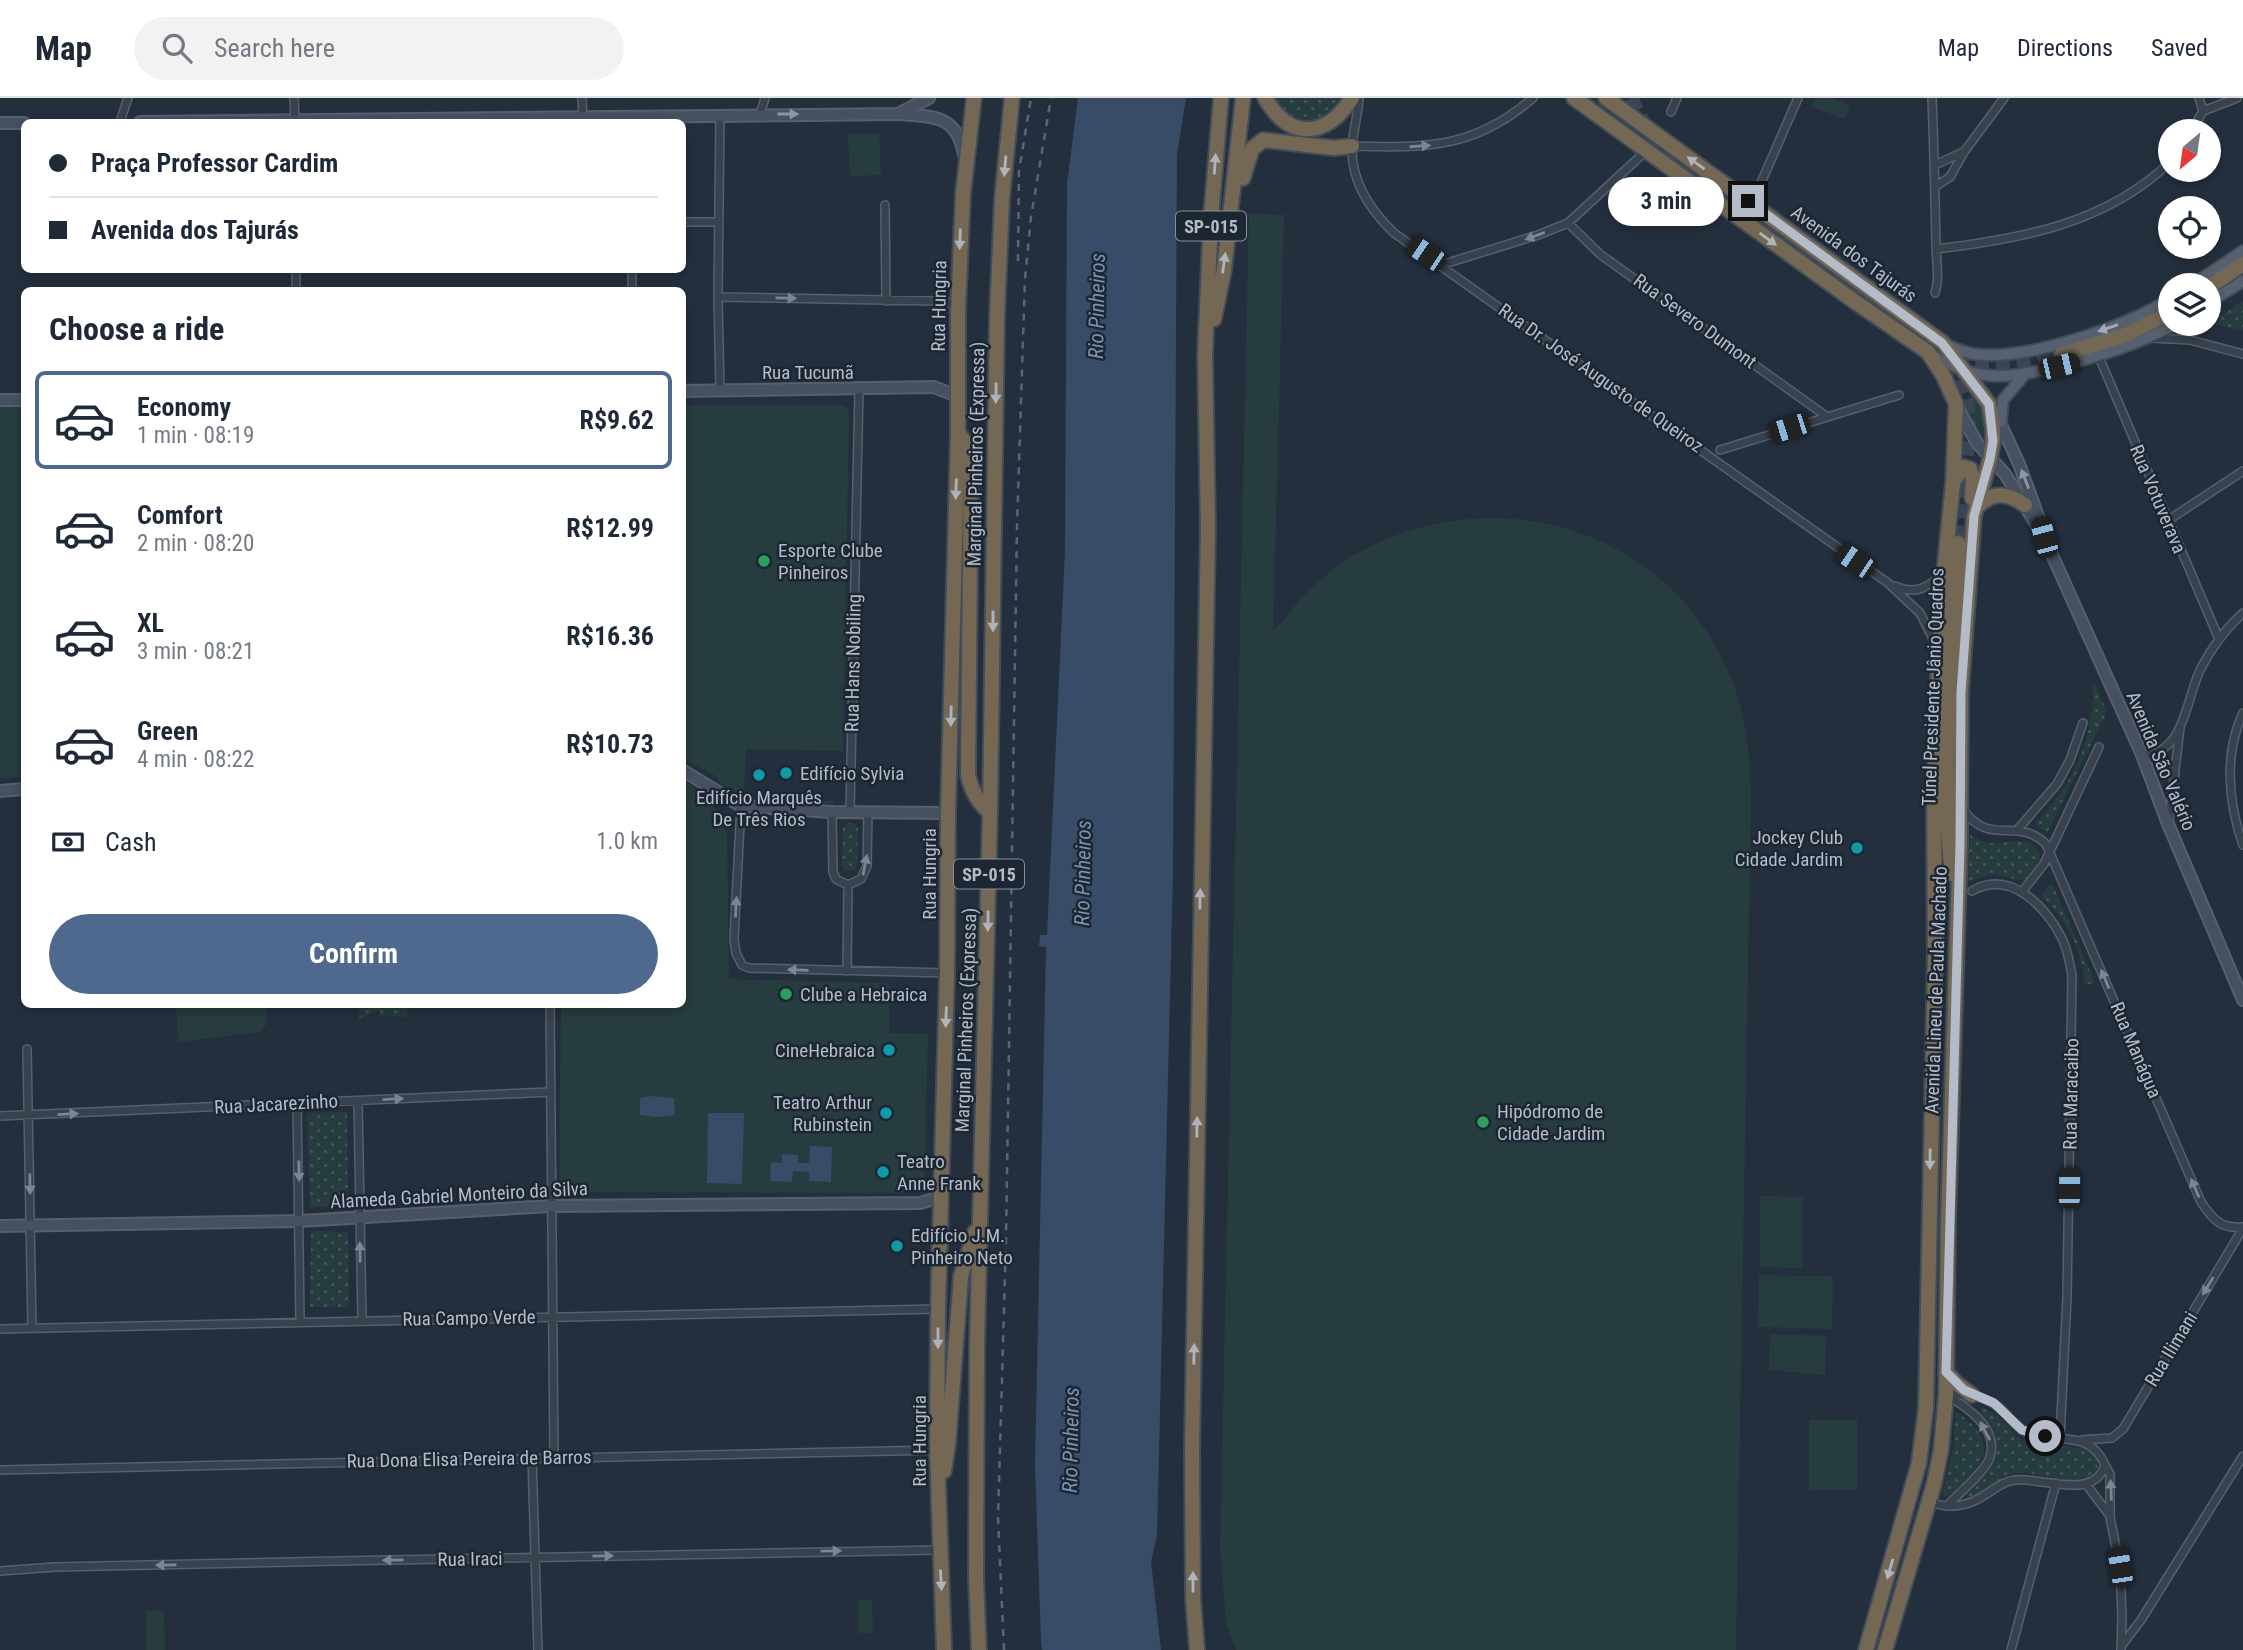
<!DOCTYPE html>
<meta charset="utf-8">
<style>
:root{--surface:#fff;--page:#f2f2f3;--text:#1f2937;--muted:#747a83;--line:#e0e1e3;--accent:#4f688e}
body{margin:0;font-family:"Roboto Condensed",sans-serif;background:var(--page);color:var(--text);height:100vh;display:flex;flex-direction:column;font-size:26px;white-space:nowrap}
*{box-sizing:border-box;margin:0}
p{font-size:23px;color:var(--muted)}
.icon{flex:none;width:38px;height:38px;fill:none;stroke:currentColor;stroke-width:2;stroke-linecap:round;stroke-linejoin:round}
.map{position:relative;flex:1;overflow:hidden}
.drawer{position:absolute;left:21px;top:189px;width:665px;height:721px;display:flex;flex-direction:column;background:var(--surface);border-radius:10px;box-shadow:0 4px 10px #0003}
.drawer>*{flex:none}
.top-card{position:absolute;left:21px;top:21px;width:665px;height:154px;border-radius:10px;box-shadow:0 4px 10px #0003;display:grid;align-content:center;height:154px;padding:0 28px;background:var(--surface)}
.needle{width:46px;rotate:209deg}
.fabs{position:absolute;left:2158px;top:21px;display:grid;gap:14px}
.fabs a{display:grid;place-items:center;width:63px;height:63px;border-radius:50%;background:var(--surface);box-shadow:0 4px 10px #0003;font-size:35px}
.end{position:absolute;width:32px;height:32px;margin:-16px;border:9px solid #b4bcc9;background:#111;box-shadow:0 0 0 4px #111}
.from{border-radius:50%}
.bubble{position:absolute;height:49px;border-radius:24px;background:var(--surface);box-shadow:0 4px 10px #0003;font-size:23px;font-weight:700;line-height:49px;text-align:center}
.car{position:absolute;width:21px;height:42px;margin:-21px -10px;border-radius:9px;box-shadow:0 0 5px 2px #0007;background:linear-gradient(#222 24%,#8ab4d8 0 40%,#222 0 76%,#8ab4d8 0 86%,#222 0)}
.top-card b{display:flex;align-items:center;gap:24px;height:66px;font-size:26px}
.top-card b+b{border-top:2px solid var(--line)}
.top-card i{width:18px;height:18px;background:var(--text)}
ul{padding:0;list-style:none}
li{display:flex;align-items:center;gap:21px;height:98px;margin:0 14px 10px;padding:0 14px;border:4px solid transparent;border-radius:10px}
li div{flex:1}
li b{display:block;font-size:26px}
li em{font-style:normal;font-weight:700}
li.on{border-color:var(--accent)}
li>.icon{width:63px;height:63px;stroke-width:1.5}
h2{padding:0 28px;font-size:32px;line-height:84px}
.pay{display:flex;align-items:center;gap:18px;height:77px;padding:0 28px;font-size:26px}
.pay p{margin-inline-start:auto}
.action{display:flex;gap:14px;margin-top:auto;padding:14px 28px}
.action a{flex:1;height:80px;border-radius:42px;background:var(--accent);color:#fff;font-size:28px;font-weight:700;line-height:80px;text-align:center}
header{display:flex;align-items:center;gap:42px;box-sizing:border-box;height:98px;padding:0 35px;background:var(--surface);border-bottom:2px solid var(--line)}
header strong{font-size:33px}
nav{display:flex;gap:38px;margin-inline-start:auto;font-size:24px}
.search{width:490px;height:63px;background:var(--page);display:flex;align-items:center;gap:18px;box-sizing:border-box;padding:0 24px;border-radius:38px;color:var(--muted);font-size:26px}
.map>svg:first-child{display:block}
</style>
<header>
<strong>Map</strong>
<div class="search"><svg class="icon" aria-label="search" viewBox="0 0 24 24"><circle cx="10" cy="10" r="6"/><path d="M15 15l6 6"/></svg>Search here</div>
<nav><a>Map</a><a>Directions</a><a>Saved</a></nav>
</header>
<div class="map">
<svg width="2243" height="1552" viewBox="0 0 2243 1552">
<defs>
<pattern id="park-dots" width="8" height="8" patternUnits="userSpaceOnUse" patternTransform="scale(1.75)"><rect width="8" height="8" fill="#263c3f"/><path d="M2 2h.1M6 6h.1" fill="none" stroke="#435659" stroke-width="1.8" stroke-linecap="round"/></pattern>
</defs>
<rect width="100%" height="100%" fill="#242f3e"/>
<path fill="#263c3f" d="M1586,0H1594L1860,193L1857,197Z
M1815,0H1831L1850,7L1845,21L1812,9Z
M879,35L881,77L850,78L848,36Z
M1249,115L1284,117L1273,533C1284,523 1293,509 1304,497C1323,478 1349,458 1373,447C1503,385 1662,432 1725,566C1746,609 1750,654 1751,700L1736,1552H1236L1226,1525L1220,1451Z
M1975,296C1986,311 1990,334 1987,352L1971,329L1964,301Z
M683,307H842L847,310L849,316L843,653L746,651L744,697L727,691L714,677L683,660Z
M0,308H24V679L0,680Z
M683,683C706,695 720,713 727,738L729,881L889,885V935L928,936L924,1095L559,1094L561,907L682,906Z
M750,700L834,703V706L750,704Z
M176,907H266L267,925L261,934L178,944Z
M1760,1098L1803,1099L1802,1170L1760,1169Z
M1759,1177L1833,1178L1832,1231L1758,1229Z
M1770,1236L1826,1238L1825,1277L1769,1272Z
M1809,1322H1857V1392H1809Z
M858,1502H872L873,1535H859Z
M146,1513H164L165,1552H146Z"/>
<path fill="url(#park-dots)" d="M1271,0H1346C1339,7 1330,20 1322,24C1298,35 1284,16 1271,0Z
M2243,203V233L2210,225Z
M2093,582L2105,609V618L2047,735L2034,726C2073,689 2096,637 2093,582Z
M852,725L858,730L857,768L855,772L845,773L842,767L843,730L846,726Z
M1970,737C1977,741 1983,745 1991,745C2009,747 2027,735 2039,754C2041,763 2040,767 2034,774C2024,790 2008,777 1994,777C1984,777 1976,781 1968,785Z
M2050,787H2053L2095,885L2085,887C2082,850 2067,823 2041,797Z
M359,907H408L407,919L380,918V912L359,921Z
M347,1014L348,1108L310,1109L307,1015Z
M311,1133L348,1134L349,1209H310Z
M1982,1309L1999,1319L2021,1342L2085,1351L2094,1356L2098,1365C2096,1400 2034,1370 2012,1375C2004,1377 1981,1396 1971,1401H1968L1966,1399L1988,1373L1998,1350L1992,1332L1979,1317Z
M1957,1314C1988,1337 1994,1353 1966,1382C1960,1388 1953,1396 1945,1400L1943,1394L1954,1346L1955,1315Z"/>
<path fill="#394c67" d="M1078,0H1186L1177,56L1173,772L1157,1437L1151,1464L1161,1552H1042L1041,1542L1035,1367L1046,849L1039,848L1040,837H1047L1065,453L1067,86Z
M650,998L674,1000L675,1017L657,1019L640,1017V1000Z
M708,1015H744L742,1086L707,1085Z
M810,1048L832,1049L831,1084L809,1083V1074L793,1073L792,1084L770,1083L771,1064L782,1065V1056L798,1057V1065H809Z"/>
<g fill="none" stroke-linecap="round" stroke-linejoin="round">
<path stroke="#3a4453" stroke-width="14" stroke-dasharray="14 7" stroke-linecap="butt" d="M1631,0L1650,36L1667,57L1897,224
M1919,241C1929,247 1940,256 1952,262C1984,277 2028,265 2061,257
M1953,262L1968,309L1969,331L1958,445"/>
<defs>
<path id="street" d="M294,0L295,24
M582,0L583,24
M1359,0C1358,17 1353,33 1352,49C1351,84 1370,112 1394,135L1888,485L1920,515L1937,549
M1932,0C1934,49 1935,98 1936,147C1936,164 1940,179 1935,195
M2203,13L2237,0
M1671,14L1677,0
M760,16L765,0
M120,24L128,0
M2192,33L2203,13L2199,0
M1352,48C1426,50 1474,51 1533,0
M1935,67L1963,54
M1760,87L1798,0
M1936,88L1950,79L1964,54L2004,0
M885,107L886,203
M682,124H719
M1568,125L1601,157L1826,318
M1936,151C2020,141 2106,126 2170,64
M1441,167L1538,137L1568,125L1646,53
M296,172V192
M632,172V192
M718,199L939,203L950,205L956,210
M2151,240L2190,242L2243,256
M2099,259L2219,541
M720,292L718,199L720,16
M1720,352L1899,297
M2167,423L2243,373
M1895,488C1916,497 1927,490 1943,476
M2243,615C2224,655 2228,705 2243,747
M2142,657C2184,657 2186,602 2200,572C2211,551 2225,531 2243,515
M2152,657L2165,665L2175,677
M741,708L734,841L736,855L742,867L749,870L947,875
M1962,710C1990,751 2016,717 2046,746L2201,1104C2213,1122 2221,1131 2243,1129
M832,714L833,774L836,781L848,787L861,781L867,768L868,714
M850,714L859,291
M2169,722L2180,630
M2018,731L2057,686L2070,662L2083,625
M1972,793C2011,770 2049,811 2064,845C2068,855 2070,866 2072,877L2067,1199L2060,1339
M2022,794L2044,766L2099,649
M847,873L848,787
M550,906L554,1359
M27,951L32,1230
M358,1003L362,1222
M297,1005L300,1224
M0,1018L551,994
M0,1231L938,1211
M1946,1297C1967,1309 1999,1330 1990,1359C1986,1373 1958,1396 1947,1408
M2081,1342L2112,1340L2123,1331L2243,1130
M532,1360L538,1552
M2105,1367L2110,1376V1419L2120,1470L2122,1519L2121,1552
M0,1372L937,1352
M2086,1386L2110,1418
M1930,1402C1936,1407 1942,1408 1950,1408C1983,1408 1992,1385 2015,1382C2042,1379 2094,1403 2105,1367C2090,1330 2053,1347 2025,1333C2016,1329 2012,1322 2005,1315C1989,1298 1969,1295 1946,1297
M0,1473L55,1469L338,1463L939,1452
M2122,1547L2141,1522L2243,1358
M2011,1552L2056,1385"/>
<path id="secondary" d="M898,16L929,0
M140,24L898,16C933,19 957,16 964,57
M0,25H24
M682,293L934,289L957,298
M0,302H24
M1957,309L1977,345L2005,376L2044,439L2142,657L2168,726L2243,902
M1997,318L2019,366L2041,426
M682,672L741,708L832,714L948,715
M0,693L24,691
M0,1128L299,1123L551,1108L920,1105L941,1099"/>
<path id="primary" d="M2192,187L2243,153
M2208,205L2243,183
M1943,245C1953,250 1963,254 1974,256C2027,263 2125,229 2170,201
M1930,256C1947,266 1965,275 1985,277C2009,280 2032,275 2054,269C2098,259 2137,247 2176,226
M2001,324L2003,302L2025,276"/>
<path id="highway" d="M1265,0C1290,43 1326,40 1352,0
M1574,0L1854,203L1928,254L1944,279L1956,306L1953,385L1944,475L1939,553L1934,700L1935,858L1926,1309L1919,1365L1866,1552
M1606,0L1943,245L1989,306L1993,331V343L1990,361L1974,418L1961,594L1960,744L1948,1124L1946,1297L1941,1352L1934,1386L1885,1552
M1243,80L1252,51L1263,42L1334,50L1352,48
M2208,190L2243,166
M1214,221L1224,172L1243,0
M2061,257L2125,237L2170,215
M958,335L969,349L971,361L968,677C971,693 978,704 990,715
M1954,383L1963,369L1970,371L1973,382L1972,400
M1976,410C1992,393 2007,394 2025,407
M1952,776C1939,666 1951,555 1958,445
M1946,1274L1957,1286L1972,1297
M944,1373L948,1347L961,1178L975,1134
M944,1552L937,1352L938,1211L947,875L948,715L958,335V212L963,96L974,0
M979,1552L976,1481L977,1245L990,715L997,218L1002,101L1012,0
M1197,1552L1193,1499L1192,1353L1208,429L1205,256L1211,119L1221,0"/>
</defs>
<use href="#street" stroke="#565f6c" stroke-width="10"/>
<use href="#secondary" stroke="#565f6c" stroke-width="14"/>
<use href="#primary" stroke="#414a57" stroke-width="14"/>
<use href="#highway" stroke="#434c59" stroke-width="18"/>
<use href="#street" stroke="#38414e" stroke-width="7"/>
<use href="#secondary" stroke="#465061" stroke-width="10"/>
<use href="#primary" stroke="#56606e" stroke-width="10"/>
<use href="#highway" stroke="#746855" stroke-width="14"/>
<path stroke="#5a6575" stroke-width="2.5" stroke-dasharray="7 7" stroke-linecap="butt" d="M1018,163L1019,73L1031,0
M1004,1552L998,1420L1006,1142L1017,428L1025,180L1031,119L1051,0"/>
</g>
<defs><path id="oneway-solid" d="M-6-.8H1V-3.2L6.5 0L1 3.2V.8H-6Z" transform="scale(1.75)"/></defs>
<g fill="#8e96a5">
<use href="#oneway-solid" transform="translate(788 16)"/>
<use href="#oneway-solid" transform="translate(2025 381) rotate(-111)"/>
</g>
<g fill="#7c8592">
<use href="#oneway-solid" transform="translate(1420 48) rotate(-4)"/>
<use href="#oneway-solid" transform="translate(1535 138) rotate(160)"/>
<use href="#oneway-solid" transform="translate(786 200) rotate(1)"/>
<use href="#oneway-solid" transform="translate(865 767) rotate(-79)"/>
<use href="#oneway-solid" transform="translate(736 809) rotate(-87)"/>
<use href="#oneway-solid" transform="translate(798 872) rotate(-178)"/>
<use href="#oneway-solid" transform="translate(2105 881) rotate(-113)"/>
<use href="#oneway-solid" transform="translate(393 1001) rotate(-3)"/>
<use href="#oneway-solid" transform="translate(68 1016) rotate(-3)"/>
<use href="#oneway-solid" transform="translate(299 1073) rotate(89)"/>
<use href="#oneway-solid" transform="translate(30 1086) rotate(89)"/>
<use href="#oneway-solid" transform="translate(2195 1090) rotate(-113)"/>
<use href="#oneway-solid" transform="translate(360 1154) rotate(-91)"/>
<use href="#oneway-solid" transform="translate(2208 1188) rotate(121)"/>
<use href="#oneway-solid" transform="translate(1985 1333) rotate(-118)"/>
<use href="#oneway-solid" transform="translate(2111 1392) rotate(-92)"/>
<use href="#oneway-solid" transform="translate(831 1453) rotate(-1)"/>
<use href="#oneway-solid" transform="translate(603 1458) rotate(-1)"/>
<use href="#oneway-solid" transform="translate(393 1462) rotate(179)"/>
<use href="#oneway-solid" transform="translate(166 1467) rotate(179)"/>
</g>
<g fill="#aeb4bd">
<use href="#oneway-solid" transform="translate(1696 65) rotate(-144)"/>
<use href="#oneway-solid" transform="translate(1215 66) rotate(-86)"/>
<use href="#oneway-solid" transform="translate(1005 68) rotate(95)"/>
<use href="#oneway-solid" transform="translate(960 141) rotate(92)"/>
<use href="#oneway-solid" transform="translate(1768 141) rotate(36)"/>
<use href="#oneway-solid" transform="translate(1224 165) rotate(-82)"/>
<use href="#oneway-solid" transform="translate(996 295) rotate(91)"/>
<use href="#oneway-solid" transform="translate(956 391) rotate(92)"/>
<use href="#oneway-solid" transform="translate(993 523) rotate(90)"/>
<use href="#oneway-solid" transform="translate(951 618) rotate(91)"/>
<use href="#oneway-solid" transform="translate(1200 801) rotate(-89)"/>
<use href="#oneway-solid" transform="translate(988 823) rotate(91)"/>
<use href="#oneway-solid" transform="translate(946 919) rotate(92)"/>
<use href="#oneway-solid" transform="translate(1197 1029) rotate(-89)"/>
<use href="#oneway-solid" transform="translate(1930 1061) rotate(91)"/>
<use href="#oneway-solid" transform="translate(938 1240) rotate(90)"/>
<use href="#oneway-solid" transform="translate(1194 1256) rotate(-89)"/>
<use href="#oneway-solid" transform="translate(1890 1471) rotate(106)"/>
<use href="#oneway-solid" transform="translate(941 1482) rotate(87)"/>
<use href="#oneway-solid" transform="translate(1193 1484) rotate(-90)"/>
</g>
<use fill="#a1aab7" href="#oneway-solid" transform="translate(2108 230) rotate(161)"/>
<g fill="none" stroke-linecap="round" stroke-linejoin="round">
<path stroke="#b4bcc9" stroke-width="9" d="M1748,103L1942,245L1989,306L1993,343L1990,361L1974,418L1961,594L1960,744L1946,1274L1964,1292L1994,1305L2022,1332L2045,1338"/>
</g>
<g fill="#2e9e5b" stroke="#1d2633" stroke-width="2.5">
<circle cx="764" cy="463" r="7"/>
<circle cx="786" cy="896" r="7"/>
<circle cx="1483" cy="1024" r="7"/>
</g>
<g fill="#0f9aa8" stroke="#1d2633" stroke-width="2.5">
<circle cx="786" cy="675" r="7"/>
<circle cx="759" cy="677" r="7"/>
<circle cx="1857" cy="750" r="7"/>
<circle cx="889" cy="952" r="7"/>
<circle cx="886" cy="1015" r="7"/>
<circle cx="883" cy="1074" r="7"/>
<circle cx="897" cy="1148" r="7"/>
</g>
<g text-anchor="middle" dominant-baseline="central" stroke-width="5" stroke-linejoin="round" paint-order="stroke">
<g fill="#1d2633" stroke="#878f9c" stroke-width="2">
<rect x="1176" y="113.5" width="70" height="29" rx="5"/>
<rect x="954" y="761.5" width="70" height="29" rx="5"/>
</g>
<g font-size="18" font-weight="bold" fill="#b4bcc9">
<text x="1211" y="128">SP-015</text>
<text x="989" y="776">SP-015</text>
</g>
<g font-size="19" fill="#b4bcc9" stroke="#1d2633">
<text transform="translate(1854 156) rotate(36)">Avenida dos Tajurás</text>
<text transform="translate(939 208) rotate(-89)">Rua Hungria</text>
<text transform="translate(1695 223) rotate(36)">Rua Severo Dumont</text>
<text x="808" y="274">Rua Tucumã</text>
<text transform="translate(1601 280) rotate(35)">Rua Dr. José Augusto de Queiroz</text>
<text transform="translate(976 356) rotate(-89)">Marginal Pinheiros (Expressa)</text>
<text transform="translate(2158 401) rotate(67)">Rua Votuverava</text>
<text transform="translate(853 565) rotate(-89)">Rua Hans Nobiling</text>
<text transform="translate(1933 589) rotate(-88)">Túnel Presidente Jânio Quadros</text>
<text transform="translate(2161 663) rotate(67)">Avenida São Valério</text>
<text transform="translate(929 776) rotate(-90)">Rua Hungria</text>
<text transform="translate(1936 892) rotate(-88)">Avenida Lineu de Paula Machado</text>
<text transform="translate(966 922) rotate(-88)">Marginal Pinheiros (Expressa)</text>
<text transform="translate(2136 952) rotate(67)">Rua Manágua</text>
<text transform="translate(2071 996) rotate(-89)">Rua Maracaibo</text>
<text transform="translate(276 1006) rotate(-3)">Rua Jacarezinho</text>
<text transform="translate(459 1097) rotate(-3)">Alameda Gabriel Monteiro da Silva</text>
<text transform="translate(469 1220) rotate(-1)">Rua Campo Verde</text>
<text transform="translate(2171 1251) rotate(-59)">Rua Ilimani</text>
<text transform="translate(919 1343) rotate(-90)">Rua Hungria</text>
<text transform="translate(469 1361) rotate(-1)">Rua Dona Elisa Pereira de Barros</text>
<text transform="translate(470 1461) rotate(-1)">Rua Iraci</text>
</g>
<g font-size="19" fill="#b4bcc9" stroke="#1d2633" text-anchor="start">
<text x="778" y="452">Esporte Clube<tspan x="778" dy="22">Pinheiros</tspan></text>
<text x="800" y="675">Edifício Sylvia</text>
<text x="759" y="699" text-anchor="middle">Edifício Marquês<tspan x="759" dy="22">De Três Rios</tspan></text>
<text x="1843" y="739" text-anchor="end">Jockey Club<tspan x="1843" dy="22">Cidade Jardim</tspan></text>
<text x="800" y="896">Clube a Hebraica</text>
<text x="875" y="952" text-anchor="end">CineHebraica</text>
<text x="872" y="1004" text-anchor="end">Teatro Arthur<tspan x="872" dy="22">Rubinstein</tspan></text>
<text x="1497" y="1013">Hipódromo de<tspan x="1497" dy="22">Cidade Jardim</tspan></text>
<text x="897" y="1063">Teatro<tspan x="897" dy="22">Anne Frank</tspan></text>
<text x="911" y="1137">Edifício J.M.<tspan x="911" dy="22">Pinheiro Neto</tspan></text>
</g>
<g font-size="21" font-style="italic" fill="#7c92b1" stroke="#1d2633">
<text transform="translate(1097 208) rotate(-89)">Rio Pinheiros</text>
<text transform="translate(1083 775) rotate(-89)">Rio Pinheiros</text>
<text transform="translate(1071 1342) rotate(-89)">Rio Pinheiros</text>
</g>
</g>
</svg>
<div class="fabs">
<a><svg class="needle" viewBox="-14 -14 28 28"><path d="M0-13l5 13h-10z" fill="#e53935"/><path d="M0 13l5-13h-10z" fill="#747a83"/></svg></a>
<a><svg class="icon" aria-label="locate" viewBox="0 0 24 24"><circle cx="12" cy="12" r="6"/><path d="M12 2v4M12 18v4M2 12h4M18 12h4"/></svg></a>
<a><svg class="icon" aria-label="layers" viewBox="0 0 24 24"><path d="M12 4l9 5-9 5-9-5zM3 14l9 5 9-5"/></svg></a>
</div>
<i class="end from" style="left:2045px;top:1338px"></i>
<i class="end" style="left:1748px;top:103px"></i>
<div class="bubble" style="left:1608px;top:79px;width:116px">3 min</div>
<i class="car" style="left:1426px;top:156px;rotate:304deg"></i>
<i class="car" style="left:2059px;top:268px;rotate:77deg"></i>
<i class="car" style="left:1789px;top:330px;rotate:252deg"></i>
<i class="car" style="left:2044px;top:439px;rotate:345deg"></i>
<i class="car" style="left:1855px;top:463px;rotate:304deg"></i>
<i class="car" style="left:2069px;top:1090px;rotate:1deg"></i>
<i class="car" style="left:2120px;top:1469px;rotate:351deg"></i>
<div class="top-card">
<b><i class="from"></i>Praça Professor Cardim</b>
<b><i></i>Avenida dos Tajurás</b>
</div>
<section class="drawer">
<h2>Choose a ride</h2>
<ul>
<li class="on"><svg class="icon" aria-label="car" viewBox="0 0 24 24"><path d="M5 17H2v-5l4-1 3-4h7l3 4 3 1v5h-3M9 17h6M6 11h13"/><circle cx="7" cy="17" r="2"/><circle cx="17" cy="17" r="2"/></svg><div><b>Economy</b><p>1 min · 08:19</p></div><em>R$9.62</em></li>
<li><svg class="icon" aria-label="car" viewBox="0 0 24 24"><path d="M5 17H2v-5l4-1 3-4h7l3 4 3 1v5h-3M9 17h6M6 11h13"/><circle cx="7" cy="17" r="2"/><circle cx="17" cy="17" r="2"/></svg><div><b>Comfort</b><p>2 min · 08:20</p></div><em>R$12.99</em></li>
<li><svg class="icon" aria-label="car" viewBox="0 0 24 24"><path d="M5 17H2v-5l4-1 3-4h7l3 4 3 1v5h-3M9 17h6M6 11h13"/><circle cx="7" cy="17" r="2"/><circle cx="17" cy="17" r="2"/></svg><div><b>XL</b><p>3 min · 08:21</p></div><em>R$16.36</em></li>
<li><svg class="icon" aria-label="car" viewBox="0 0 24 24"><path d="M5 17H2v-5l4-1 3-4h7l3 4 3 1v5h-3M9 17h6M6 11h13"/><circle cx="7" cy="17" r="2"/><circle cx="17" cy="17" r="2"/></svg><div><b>Green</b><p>4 min · 08:22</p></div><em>R$10.73</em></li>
</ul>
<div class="pay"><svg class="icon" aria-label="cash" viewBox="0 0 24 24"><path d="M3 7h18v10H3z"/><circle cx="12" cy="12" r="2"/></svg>Cash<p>1.0 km</p></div>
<div class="action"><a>Confirm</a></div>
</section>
</div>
